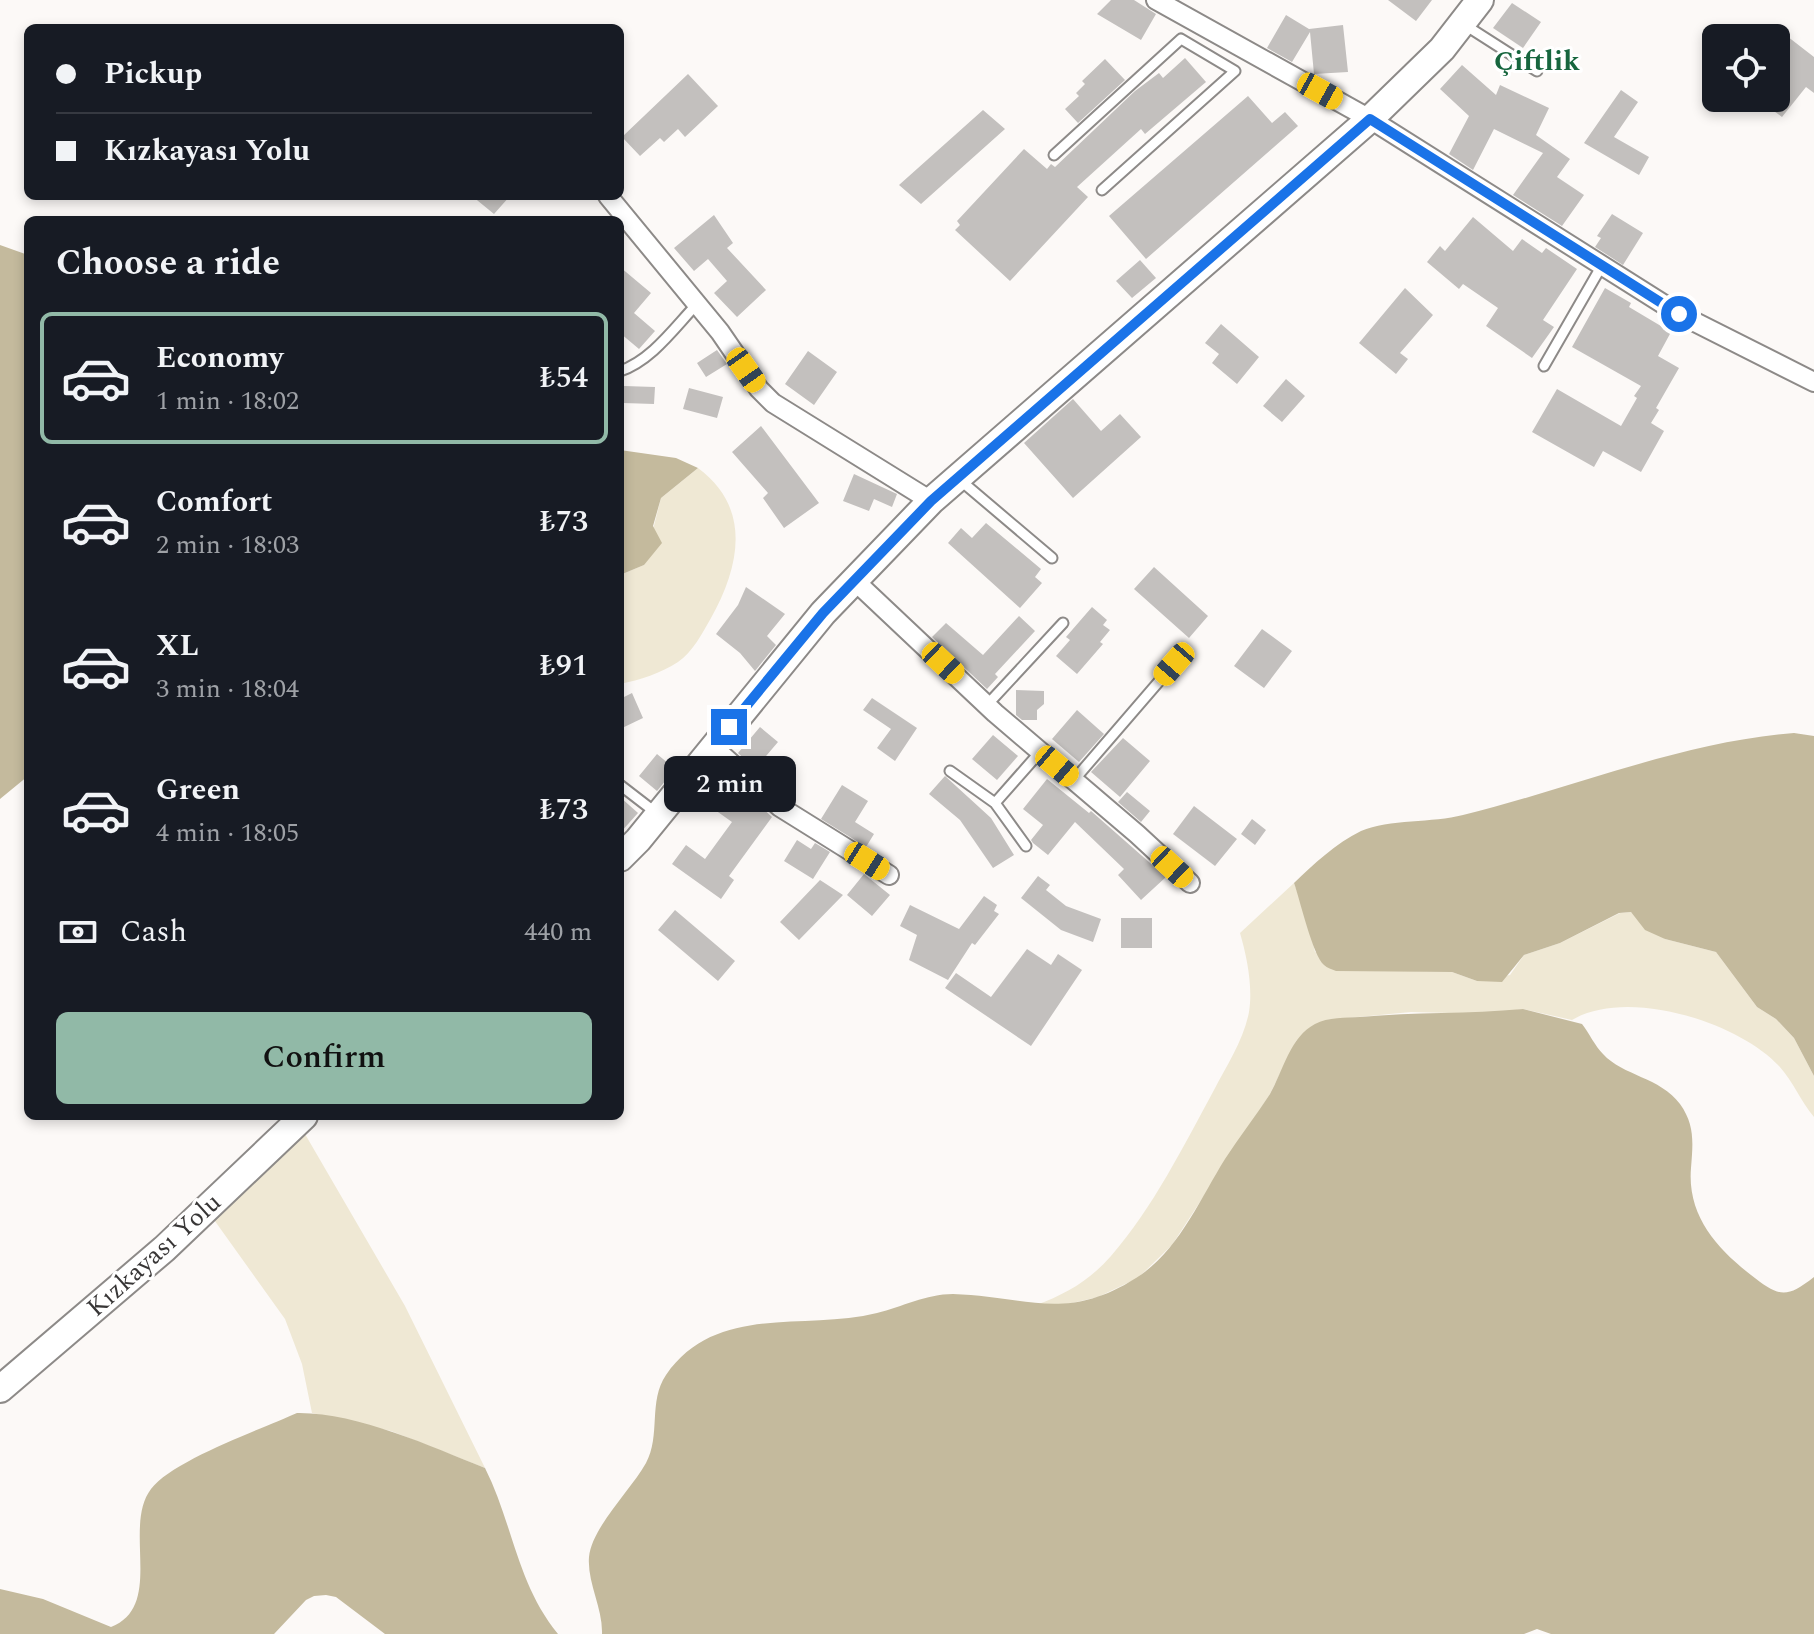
<!DOCTYPE html>
<meta charset="utf-8">
<style>
:root{--surface:#171b24;--page:#20242c;--text:#f1f3f6;--muted:#9ea1a6;--line:#363941;--accent:#91b9a7}
body{margin:0;font-family:Spectral,serif;background:var(--page);color:var(--text);height:100vh;display:flex;flex-direction:column;font-size:30px;white-space:nowrap}
*{box-sizing:border-box;margin:0}
p{font-size:26px;color:var(--muted)}
.icon{flex:none;width:44px;height:44px;fill:none;stroke:currentColor;stroke-width:2;stroke-linecap:round;stroke-linejoin:round}
.map{position:relative;flex:1;overflow:hidden}
.drawer{position:absolute;left:24px;top:216px;width:600px;height:904px;display:flex;flex-direction:column;background:var(--surface);border-radius:12px;box-shadow:0 4px 12px #0003}
.drawer>*{flex:none}
.hud{position:absolute;left:24px;top:24px;width:600px;height:176px;border-radius:12px;box-shadow:0 4px 12px #0003;display:grid;align-content:center;height:176px;padding:0 32px;background:var(--surface)}
.tools{position:absolute;left:1702px;top:24px;display:grid;gap:16px}
.tools a{display:grid;place-items:center;width:88px;height:88px;border-radius:12px;background:var(--surface);box-shadow:0 4px 12px #0003;font-size:40px}
.end{position:absolute;width:36px;height:36px;margin:-18px;border:10px solid #1a73e8;background:#fff;box-shadow:0 0 0 4px #fff}
.from{border-radius:50%}
.bubble{position:absolute;height:56px;border-radius:12px;background:var(--surface);box-shadow:0 4px 12px #0003;font-size:26px;font-weight:600;line-height:56px;text-align:center}
.car{position:absolute;width:24px;height:48px;margin:-24px -12px;border-radius:10px;box-shadow:0 0 6px 2px #0007;background:linear-gradient(#f5c518 24%,#345 0 40%,#f5c518 0 76%,#345 0 86%,#f5c518 0)}
.hud b{display:flex;align-items:center;gap:28px;height:76px;font-size:30px}
.hud b+b{border-top:2px solid var(--line)}
.hud i{width:20px;height:20px;background:var(--text)}
ul{padding:0;list-style:none}
li{display:flex;align-items:center;gap:24px;height:132px;margin:0 16px 12px;padding:0 16px;border:4px solid transparent;border-radius:12px}
li div{flex:1}
li b{display:block;font-size:30px}
li em{font-style:normal;font-weight:600}
li.current{border-color:var(--accent)}
li>.icon{width:72px;height:72px;stroke-width:1.5}
h2{padding:0 32px;font-size:36px;line-height:96px}
.pay{display:flex;align-items:center;gap:20px;height:88px;padding:0 32px;font-size:30px}
.pay p{margin-inline-start:auto}
.primary-button{display:flex;gap:16px;margin-top:auto;padding:16px 32px}
.primary-button a{flex:1;height:92px;border-radius:12px;background:var(--accent);color:#111;font-size:32px;font-weight:600;line-height:92px;text-align:center}
.map>svg:first-child{display:block}
</style>
<div class="map">
<svg width="1814" height="1634" viewBox="0 0 1814 1634">
<rect width="100%" height="100%" fill="#fcf9f7"/>
<path fill="#efe8d4" d="M698,468C752,508 740,566 711,618C703,632 692,653 678,662C661,673 640,680 620,684V575L644,565L661,498Z
M1294,883L1307,918L1315,952L1411,971L1452,972L1477,981L1510,975L1524,955L1560,943L1620,913L1631,912L1665,939L1716,952L1757,1007L1776,1019L1794,1038L1814,1076V1117C1801,1102 1793,1081 1779,1066C1738,1022 1627,987 1572,1020L1523,1009L1488,1014L1411,1012L1327,1020L1296,1041L1270,1094L1172,1245L1138,1278L1098,1297L1064,1305H1036C1066,1294 1089,1281 1111,1256C1153,1208 1184,1145 1214,1090C1227,1065 1244,1039 1249,1012C1253,987 1247,957 1240,933Z
M298,1122L405,1306L485,1468L391,1431L312,1413L302,1364L285,1319L207,1210Z"/>
<path fill="#c4ba9d" d="M0,245L28,255V776L0,799Z
M620,450L676,458L698,468L661,498L653,526L662,543L644,565L620,575Z
M1794,733L1814,736V1076L1794,1038L1776,1019L1757,1007L1716,952L1665,939L1645,930L1631,912L1619,913L1560,943L1524,955L1502,982L1477,981L1452,972L1336,971C1332,969 1327,968 1324,965C1313,956 1300,900 1294,883C1314,864 1336,843 1361,831C1389,819 1433,823 1463,815C1573,788 1681,742 1794,733Z
M1523,1009L1582,1024C1589,1033 1595,1046 1603,1054C1623,1076 1660,1077 1680,1104C1695,1125 1693,1143 1691,1168C1687,1215 1716,1248 1751,1275C1779,1297 1786,1299 1814,1277V1634H1551L1537,1629L1524,1634H602C603,1608 587,1583 589,1557C592,1527 631,1490 646,1463C661,1436 648,1401 666,1375C716,1303 804,1331 877,1313C902,1307 926,1294 953,1294C1026,1296 1065,1323 1136,1278C1178,1252 1200,1199 1225,1159C1239,1137 1256,1116 1270,1094C1283,1071 1290,1037 1315,1024C1328,1017 1346,1018 1360,1017C1415,1012 1469,1014 1523,1009Z
M297,1413C356,1412 430,1446 485,1468C513,1524 517,1584 558,1634H385L336,1597L326,1595L314,1596L306,1600L274,1634H0V1589L43,1599L111,1627C165,1606 122,1527 151,1489C173,1460 262,1429 297,1413Z"/>
<path fill="#c3c0be" d="M1111,0H1134L1156,14L1141,40L1097,14Z
M1388,0H1432L1416,21Z
M1512,3L1541,22L1523,48L1493,28Z
M1286,15L1309,29L1343,25L1348,72L1314,74L1310,32L1292,62L1267,48Z
M1783,33L1814,57V93L1806,87L1782,117L1767,106L1787,81L1776,72V41Z
M1185,58L1206,82L1145,134L1141,129L1077,187L1088,197L1010,281L955,230L960,225L957,221L1024,149L1047,169L1051,164L1055,167L1135,91L1159,73L1163,78Z
M1105,59L1125,80L1078,123L1065,109L1079,96L1076,93L1085,84L1082,81Z
M1462,65L1496,95L1500,85L1549,108L1536,135L1570,159L1557,177L1584,195L1562,226L1513,195L1543,153L1494,129L1473,170L1449,154L1469,116L1440,89Z
M688,74L718,106L685,137L678,129L664,142L660,138L640,156L622,137Z
M1621,90L1638,102L1614,137L1649,157L1639,175L1584,143Z
M1248,96L1272,123L1285,112L1298,126L1146,259L1109,216Z
M983,110L1005,129L921,204L899,185Z
M472,196H510L494,214Z
M1612,214L1643,233L1623,265L1595,247L1601,238L1597,236Z
M714,215L733,243L727,248L766,290L737,317L714,293L727,281L708,259L694,271L674,248Z
M1473,217L1513,251L1522,239L1542,253L1546,248L1577,269L1543,320L1554,327L1532,358L1486,326L1498,308L1463,284L1459,289L1427,262L1440,246L1445,251Z
M1140,260L1156,278L1132,298L1116,281Z
M620,267L651,293L634,313L655,331L639,349L620,333Z
M1405,288L1433,315L1400,353L1408,359L1396,374L1359,343Z
M1605,288L1631,303L1629,307L1671,332L1658,356L1679,368L1656,408L1659,410L1651,423L1664,431L1641,472L1603,451L1594,467L1532,432L1557,389L1621,426L1637,398L1634,396L1641,386L1572,347Z
M1221,324L1259,357L1237,384L1212,363L1219,354L1205,343Z
M717,350L727,364L706,377L697,363Z
M808,351L837,372L814,405L785,384Z
M1286,379L1305,396L1282,422L1263,406Z
M624,386L655,387L654,404L623,403Z
M689,388L723,397L717,418L683,409Z
M1073,399L1101,431L1120,414L1141,437L1073,498L1024,443Z
M761,426L819,503L784,528L763,498L768,493L732,452Z
M854,474L897,494L892,507L874,499L869,511L843,501Z
M986,523L1041,569L1035,577L1042,583L1020,608L948,543L961,528L972,538Z
M1154,567L1208,616L1189,638L1134,589Z
M746,587L785,614L767,636L776,645L755,671L740,653L716,634L738,605Z
M1092,607L1107,620L1103,625L1110,630L1100,642L1103,644L1077,674L1056,656L1070,640L1066,637Z
M1019,616L1035,631L995,674L998,677L987,689L932,637L946,623L983,655Z
M1262,629L1292,651L1264,688L1234,666Z
M1016,690L1044,691V704L1037,710V720H1022L1016,715Z
M632,693L643,718L620,729V699Z
M872,698L917,728L895,761L877,748L891,729L863,710Z
M1077,710L1104,734L1079,762L1052,739Z
M760,727L778,742L755,769L738,753Z
M993,735L1018,756L997,780L972,759Z
M1123,738L1150,761L1120,797L1091,772Z
M657,754L675,769L657,791L639,776Z
M718,776L745,792L772,817L729,876L734,880L721,899L672,864L686,845L705,859L732,822L701,800Z
M945,776L991,818L1014,855L993,868L960,820L929,794Z
M1047,779L1089,813L1091,811L1166,877L1141,900L1118,875L1124,869L1075,822L1048,855L1033,843L1031,840L1043,825L1023,809Z
M842,785L868,801L855,822L874,834L866,847L821,819Z
M1127,792L1150,811L1141,822L1118,802Z
M620,797L638,813L620,833Z
M1194,806L1237,839L1215,866L1173,834Z
M1252,819L1266,830L1255,845L1241,834Z
M797,840L811,849L815,843L830,852L813,879L784,861Z
M864,874L890,895L872,916L847,895Z
M1038,876L1050,885L1046,890L1066,906L1101,919L1093,942L1061,930L1021,898Z
M820,880L843,895L799,940L780,922Z
M984,896L997,905L994,911L999,914L975,945L972,943L948,980L909,960L917,935L900,926L910,905L959,929Z
M675,910L735,961L718,981L658,930Z
M1121,918H1152V948H1121Z
M1027,949L1051,965L1058,954L1082,970L1031,1046L945,988L956,973L991,997Z"/>
<g fill="none" stroke-linecap="round" stroke-linejoin="round">
<defs>
<path id="lane" d="M1465,25L1537,71
M1054,155L1181,39L1235,71L1102,190
M1544,366L1601,267
M620,371C652,360 674,328 697,304
M960,480L1052,558
M987,705L1063,623
M950,771L995,803L1026,846
M1074,780L1174,664
M620,785L655,812
M995,803L1040,752"/>
<path id="street" d="M1156,0L1370,119L1679,314L1814,382
M608,196L720,332L759,389L773,403L931,501
M855,581L995,713L1137,834L1190,883
M713,747L780,807L889,875"/>
<path id="secondary" d="M620,858L638,840L823,613L931,501L1370,119L1442,49L1480,0
M0,1389L164,1249L304,1116"/>
</defs>
<use href="#lane" stroke="#8d8a88" stroke-width="13"/>
<use href="#street" stroke="#8d8a88" stroke-width="22"/>
<use href="#secondary" stroke="#8d8a88" stroke-width="30"/>
<use href="#lane" stroke="#fff" stroke-width="9"/>
<use href="#street" stroke="#fff" stroke-width="18"/>
<use href="#secondary" stroke="#fff" stroke-width="26"/>
</g>
<g fill="none" stroke-linecap="round" stroke-linejoin="round">
<path stroke="#1a73e8" stroke-width="10" d="M729,727L823,613L931,501L1370,119L1679,314"/>
</g>
<g text-anchor="middle" dominant-baseline="central" stroke-width="6" stroke-linejoin="round" paint-order="stroke">
<g font-size="26" fill="#383636" stroke="#fff">
<text transform="translate(154 1255) rotate(-42)">Kızkayası Yolu</text>
</g>
<g font-size="28" font-weight="bold" fill="#17663e" stroke="#fff">
<text x="1537" y="61">Çiftlik</text>
</g>
</g>
</svg>
<div class="tools">
<a><svg class="icon" aria-label="locate" viewBox="0 0 24 24"><circle cx="12" cy="12" r="6"/><path d="M12 2v4M12 18v4M2 12h4M18 12h4"/></svg></a>
</div>
<i class="end from" style="left:1679px;top:314px"></i>
<i class="end" style="left:729px;top:727px"></i>
<div class="bubble" style="left:664px;top:756px;width:132px">2 min</div>
<i class="car" style="left:1320px;top:91px;rotate:119deg"></i>
<i class="car" style="left:746px;top:370px;rotate:145deg"></i>
<i class="car" style="left:943px;top:663px;rotate:133deg"></i>
<i class="car" style="left:1174px;top:664px;rotate:221deg"></i>
<i class="car" style="left:1057px;top:766px;rotate:130deg"></i>
<i class="car" style="left:867px;top:861px;rotate:122deg"></i>
<i class="car" style="left:1172px;top:867px;rotate:133deg"></i>
<div class="hud">
<b><i class="from"></i>Pickup</b>
<b><i></i>Kızkayası Yolu</b>
</div>
<section class="drawer">
<h2>Choose a ride</h2>
<ul>
<li class="current"><svg class="icon" aria-label="car" viewBox="0 0 24 24"><path d="M5 17H2v-5l4-1 3-4h7l3 4 3 1v5h-3M9 17h6M6 11h13"/><circle cx="7" cy="17" r="2"/><circle cx="17" cy="17" r="2"/></svg><div><b>Economy</b><p>1 min · 18:02</p></div><em>₺54</em></li>
<li><svg class="icon" aria-label="car" viewBox="0 0 24 24"><path d="M5 17H2v-5l4-1 3-4h7l3 4 3 1v5h-3M9 17h6M6 11h13"/><circle cx="7" cy="17" r="2"/><circle cx="17" cy="17" r="2"/></svg><div><b>Comfort</b><p>2 min · 18:03</p></div><em>₺73</em></li>
<li><svg class="icon" aria-label="car" viewBox="0 0 24 24"><path d="M5 17H2v-5l4-1 3-4h7l3 4 3 1v5h-3M9 17h6M6 11h13"/><circle cx="7" cy="17" r="2"/><circle cx="17" cy="17" r="2"/></svg><div><b>XL</b><p>3 min · 18:04</p></div><em>₺91</em></li>
<li><svg class="icon" aria-label="car" viewBox="0 0 24 24"><path d="M5 17H2v-5l4-1 3-4h7l3 4 3 1v5h-3M9 17h6M6 11h13"/><circle cx="7" cy="17" r="2"/><circle cx="17" cy="17" r="2"/></svg><div><b>Green</b><p>4 min · 18:05</p></div><em>₺73</em></li>
</ul>
<div class="pay"><svg class="icon" aria-label="cash" viewBox="0 0 24 24"><path d="M3 7h18v10H3z"/><circle cx="12" cy="12" r="2"/></svg>Cash<p>440 m</p></div>
<div class="primary-button"><a>Confirm</a></div>
</section>
</div>
